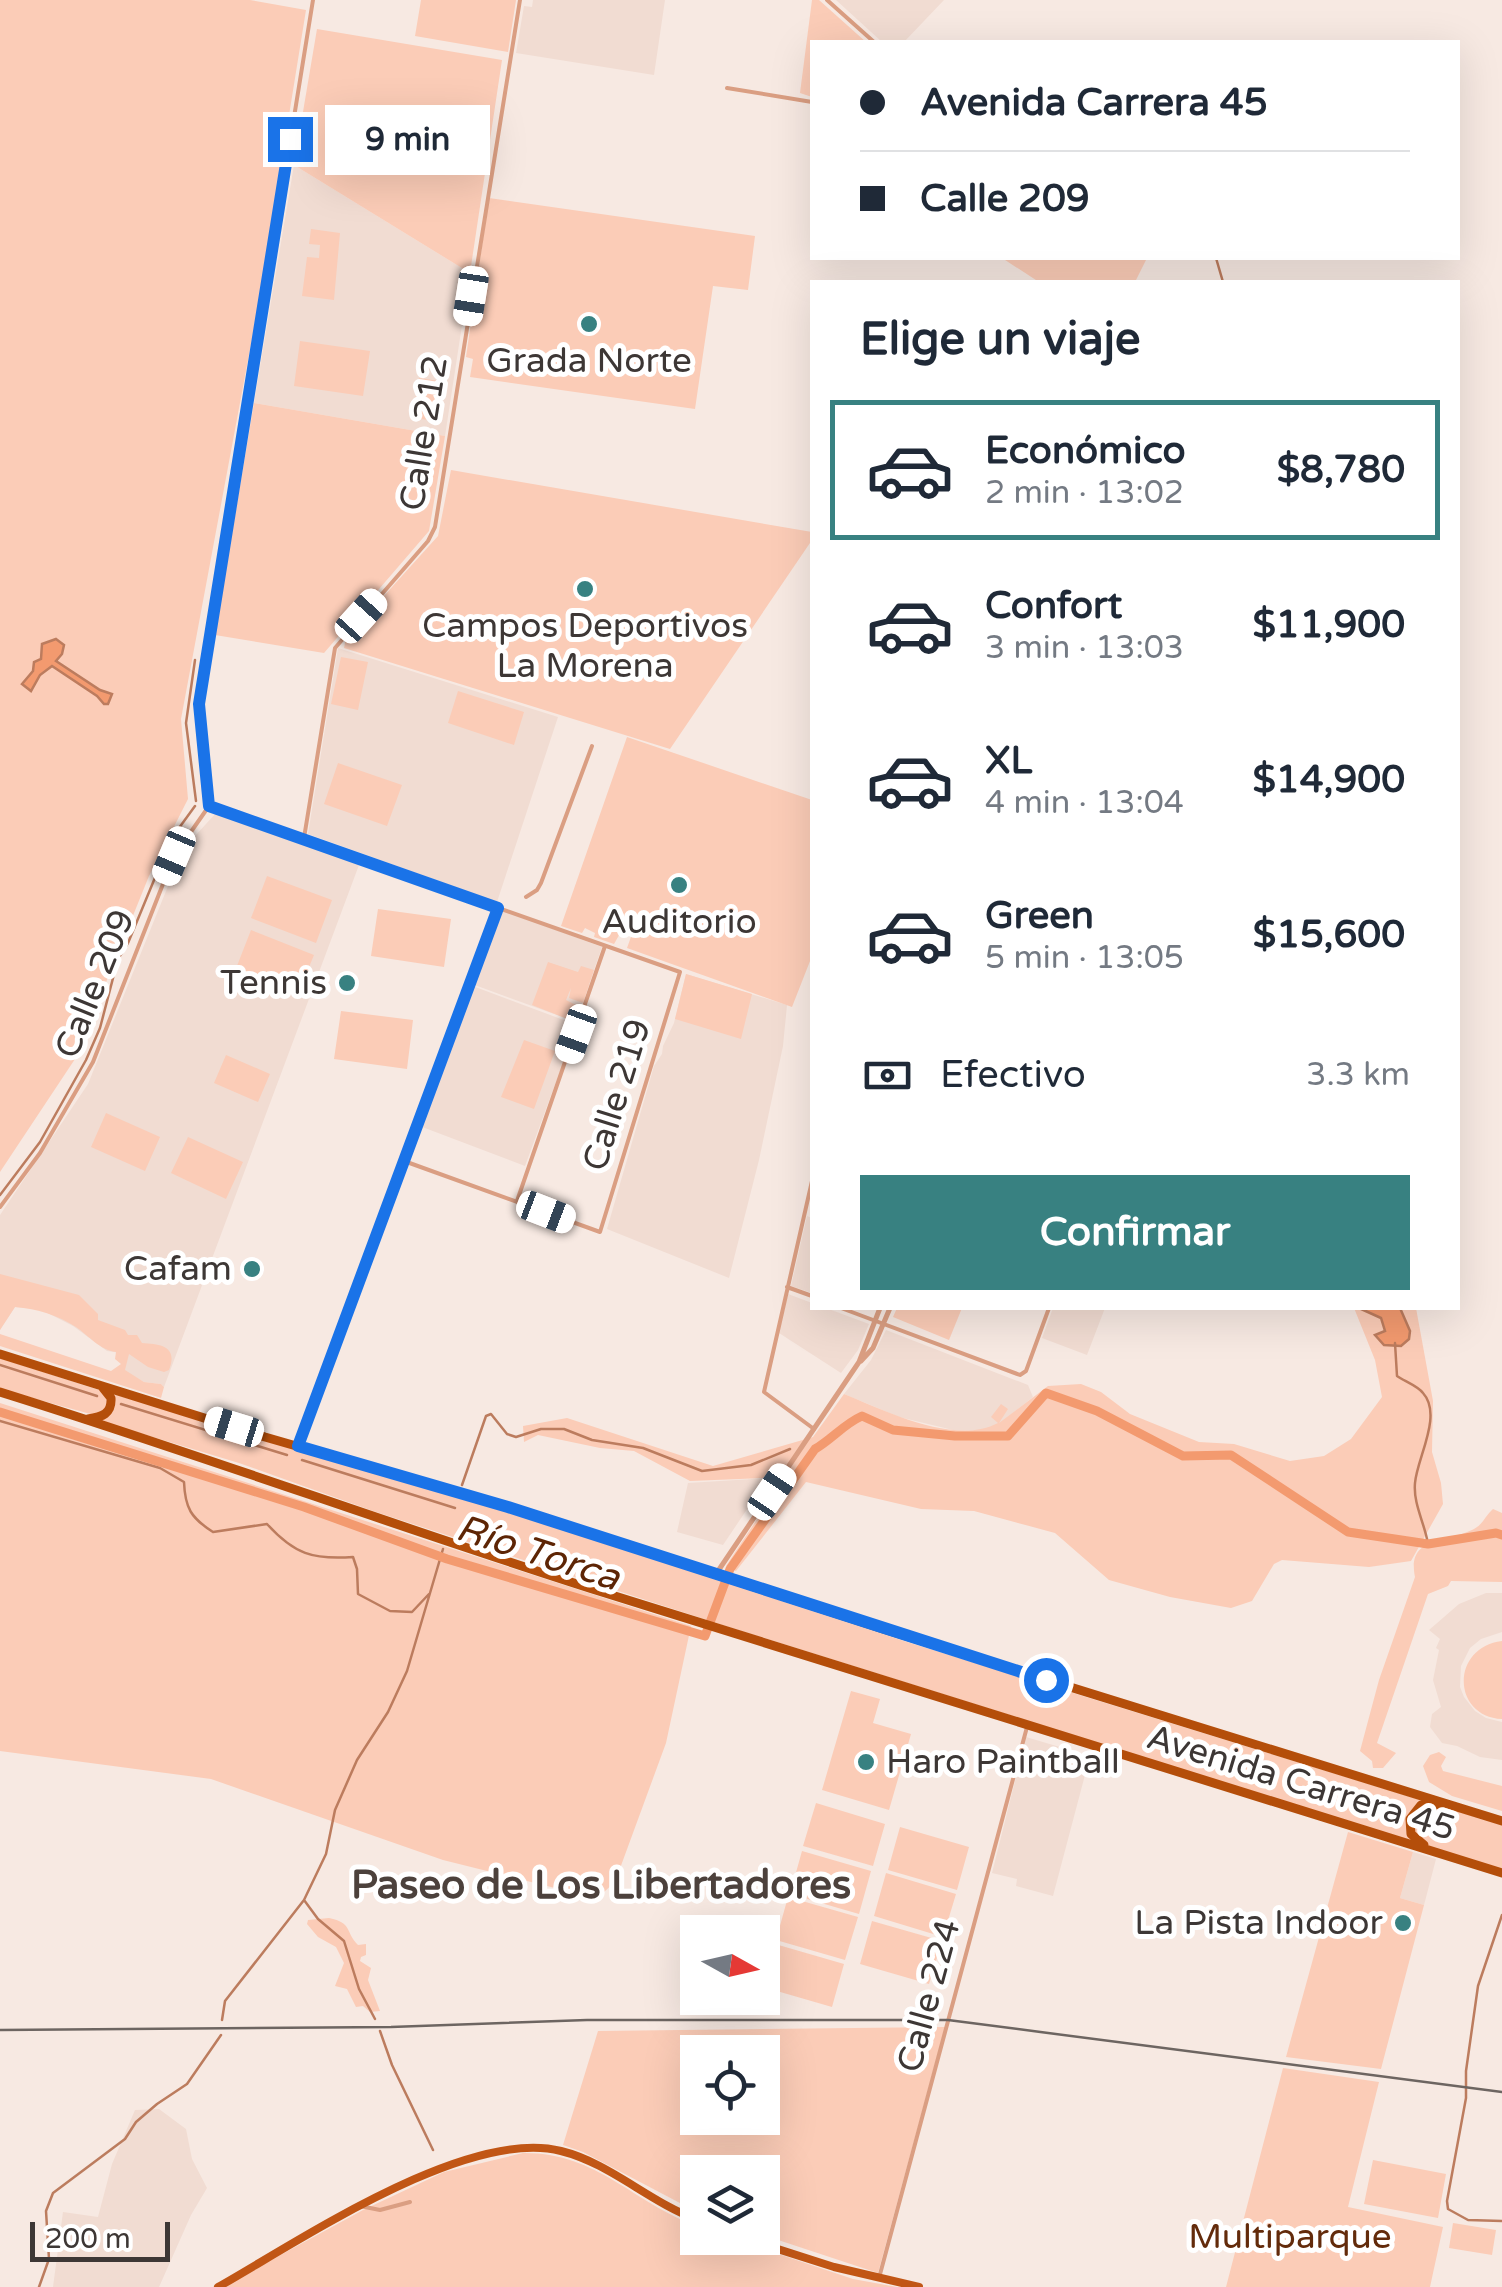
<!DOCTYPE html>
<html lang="es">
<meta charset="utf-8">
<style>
:root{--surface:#fff;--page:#f6f6f7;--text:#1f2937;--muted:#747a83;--line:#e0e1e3;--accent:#388181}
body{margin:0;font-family:"Varela Round",sans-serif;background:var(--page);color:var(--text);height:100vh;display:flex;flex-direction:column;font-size:38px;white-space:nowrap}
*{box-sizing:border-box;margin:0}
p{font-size:32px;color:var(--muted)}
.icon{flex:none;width:55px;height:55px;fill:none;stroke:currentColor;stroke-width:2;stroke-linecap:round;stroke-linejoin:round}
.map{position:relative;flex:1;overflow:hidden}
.sheet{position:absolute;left:810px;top:280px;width:650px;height:1030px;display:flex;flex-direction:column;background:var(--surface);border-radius:0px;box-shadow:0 10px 40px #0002}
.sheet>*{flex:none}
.hud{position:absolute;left:810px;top:40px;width:650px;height:220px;border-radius:0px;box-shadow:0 10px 40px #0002;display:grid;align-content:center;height:220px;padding:0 50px;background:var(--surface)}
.needle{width:65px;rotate:98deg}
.buttons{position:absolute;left:680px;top:1915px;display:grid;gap:20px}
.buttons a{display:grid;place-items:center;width:100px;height:100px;border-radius:0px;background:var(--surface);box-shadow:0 10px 40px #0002;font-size:50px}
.scale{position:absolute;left:30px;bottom:25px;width:140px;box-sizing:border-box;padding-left:10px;border:5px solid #3d3735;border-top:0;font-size:28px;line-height:35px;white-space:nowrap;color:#3d3735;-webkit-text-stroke:8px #fff;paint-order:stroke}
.end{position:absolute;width:45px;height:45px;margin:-22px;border:12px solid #1a73e8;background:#fff;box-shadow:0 0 0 5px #fff}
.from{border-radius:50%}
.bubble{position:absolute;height:70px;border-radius:0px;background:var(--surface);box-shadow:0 10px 40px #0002;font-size:32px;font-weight:700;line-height:70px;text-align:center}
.car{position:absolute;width:30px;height:60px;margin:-30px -15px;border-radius:12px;box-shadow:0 0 8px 2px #0007;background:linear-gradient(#fff 24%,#345 0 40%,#fff 0 76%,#345 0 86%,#fff 0)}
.hud b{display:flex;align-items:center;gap:35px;height:95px;font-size:38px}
.hud b+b{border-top:2px solid var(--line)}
.hud i{width:25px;height:25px;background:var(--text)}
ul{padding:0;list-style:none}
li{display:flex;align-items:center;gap:30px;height:140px;margin:0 20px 15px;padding:0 30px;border:5px solid transparent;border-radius:0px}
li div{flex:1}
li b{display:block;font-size:38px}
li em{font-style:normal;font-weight:700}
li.on{border-color:var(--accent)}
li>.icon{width:90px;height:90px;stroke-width:1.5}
h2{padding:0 50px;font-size:45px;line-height:120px}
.pay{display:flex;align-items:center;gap:25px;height:110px;padding:0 50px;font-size:38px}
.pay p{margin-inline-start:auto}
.action{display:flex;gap:20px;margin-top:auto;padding:20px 50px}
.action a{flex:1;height:115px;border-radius:0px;background:var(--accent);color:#fff;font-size:40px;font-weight:700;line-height:115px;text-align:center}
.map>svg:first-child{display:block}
</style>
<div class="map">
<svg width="1502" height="2287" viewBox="0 0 1502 2287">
<rect width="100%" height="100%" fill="#f7e9e2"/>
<path fill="#f1dcd2" d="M533,0H665L654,75L516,53L524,6L532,7Z
M836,0H944L904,42H882Z
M294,165L470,273L445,436L254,403Z
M338,648L558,717L497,902L308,834Z
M217,812L353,859L359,865L164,1387L161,1384L144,1382L124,1371L128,1354L107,1351L73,1326L40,1309L15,1307L0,1330V1215L88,1084L183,849Z
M499,909L602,947L576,1022L472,984Z
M686,974L787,1005L783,1046L759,1160L729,1278L607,1229L654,1066L662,1054L663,1046L674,1023Z
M470,985L577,1025L525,1166L417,1125Z
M807,1216L812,1218V1293L791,1286Z
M788,1294L812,1303V1308H826L869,1324L858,1350L841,1373L779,1333Z
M1053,1308H1105L1087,1355L1042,1338Z
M886,1330L1028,1385L1033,1397L1003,1421L984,1431L953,1430L899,1417L844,1394L871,1360Z
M768,1478L723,1545L677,1532L688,1483Z
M1486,1593H1502V1632L1481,1639L1470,1648L1461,1666L1460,1687L1464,1697L1475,1711L1486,1718L1502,1722V1760L1480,1757L1457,1746L1442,1743L1430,1727L1432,1714L1441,1707L1433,1680L1439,1650L1436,1648L1440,1639L1429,1630L1459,1604Z
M1026,1737L1090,1756L1053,1896L1016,1886L1017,1879L992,1873Z
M1413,1852L1436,1859L1424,1905L1400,1898Z
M159,2109L186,2129L192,2159L207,2188L191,2215L159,2287H53L63,2212L98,2217L112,2164L135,2110Z"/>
<path fill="#fbccb7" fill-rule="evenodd" d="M0,0H250L306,10L259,301L181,719L188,799L149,876L75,1059L0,1172Z
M421,0H516L508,52L415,36Z
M812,0H819L866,42H812V97L800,93Z
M317,29L502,60L470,273L294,165Z
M489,198L755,236L748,290L713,286L695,409L470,377L473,359L466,357Z
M311,229L340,233L334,300L302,296L307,257L319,258L320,245L309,244Z
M1002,258H1147L1135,282H1039Z
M300,341L370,351L363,396L294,386Z
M419,378L445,382L438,421L412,418Z
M254,403L445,436L429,531L324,653L215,635Z
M451,470L812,532V540L670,749L344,648L346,638L438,536Z
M341,657L368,662L358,710L331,704Z
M458,691L524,712L514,745L448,723Z
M627,737L812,800V956L792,1007L627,948L632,934L622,930L614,944L594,937L595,933L585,928L582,933L561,926Z
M338,763L402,785L387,826L324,804Z
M267,876L332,900L316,943L251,918Z
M378,909L451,919L444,967L371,956Z
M251,930L314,955L297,996L235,971Z
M548,962L578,972L581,966L594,970L583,1003L569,998L571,988L566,1000L576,1005L570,1020L532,1005Z
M686,974L752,994L741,1039L675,1019Z
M341,1011L413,1020L407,1069L334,1059Z
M524,1040L555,1051L534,1109L501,1097Z
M226,1055L270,1074L258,1102L214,1083Z
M106,1113L160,1137L145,1171L91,1147Z
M188,1137L243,1162L226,1199L171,1173Z
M0,1274L79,1295L98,1314V1320L125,1330L128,1335H137L142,1343C162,1344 178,1347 169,1370L164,1372L148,1367L129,1354L125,1370L144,1382L161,1384L164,1387L161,1398L0,1346V1334L111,1371L121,1364L115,1359L116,1352C100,1350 89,1336 76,1327C57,1315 38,1309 15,1307L0,1330Z
M897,1308H962L949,1340L893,1317Z
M1354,1308H1416L1433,1401L1432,1452L1441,1483L1443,1504L1411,1561L1369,1567L1282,1560L1274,1564L1252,1601L1231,1608L1170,1597L1109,1580L1055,1533L974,1511L921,1509L806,1482L736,1571L726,1566L785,1477L690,1481L634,1451L600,1448L538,1435L524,1442L523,1426L567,1418L713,1466L813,1437L844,1394C886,1411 955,1446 998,1423L991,1417L1001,1404L1008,1409L999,1423L1048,1386L1081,1384L1101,1392L1130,1414L1199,1442L1234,1444L1290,1461L1324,1456L1351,1439L1382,1397L1375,1360Z
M0,1358L99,1390L109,1399L106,1411L94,1415L0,1389Z
M110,1393L513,1513L907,1642L1502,1825V1870L710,1621L373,1511L239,1463L100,1421L108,1417Z
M0,1403L691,1626L666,1743L615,1882L604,1892L591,1897L443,1860L211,1779L0,1751Z
M1493,1509L1502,1513V1582L1451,1581L1448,1586L1428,1594L1377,1743L1396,1753L1383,1768H1373L1372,1761L1360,1751L1379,1680L1415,1577C1406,1533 1452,1544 1477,1527C1483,1523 1487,1514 1493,1509Z
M1502,1641V1719C1451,1716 1451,1647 1502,1641Z
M851,1691L880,1699L873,1723L911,1734L889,1810L822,1790Z
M1439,1752L1446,1757L1441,1766L1443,1771L1502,1786V1811L1452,1796L1429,1782L1423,1766L1430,1755Z
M816,1803L885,1824L873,1866L803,1846Z
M900,1827L969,1847L957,1890L888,1870Z
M1348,1832L1413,1852L1400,1898L1424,1905L1381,2069L1286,2057Z
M802,1851L871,1871L859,1914L790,1894Z
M886,1873L956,1894L943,1937L874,1916Z
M788,1897L858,1917L845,1960L776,1940Z
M329,1918C353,1923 345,1932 358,1945L366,1944V1955L361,1957L360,1961L371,1968L368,1980L380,2011L370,2012L363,2006L356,2007L347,1989L335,1986L344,1963L336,1947L318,1937L307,1924L308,1920Z
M872,1921L942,1941L929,1984L860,1964Z
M775,1944L844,1964L832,2007L763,1987Z
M945,2027L878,2273L763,2235L762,2172H698L697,2212L583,2152L563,2145L598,2031ZM698,2052H762V2118H698Z
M1283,2068L1379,2082L1348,2207L1443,2227L1430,2287H1226Z
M523,2153C597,2152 633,2203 697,2226L698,2238H731L853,2279L897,2287H222L363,2210L444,2172Z
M1373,2160L1446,2174L1438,2218L1364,2204Z
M1453,2223L1496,2230L1492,2255L1449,2248Z"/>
<path fill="#f39a6f" stroke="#bc7c5e" stroke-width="2.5" d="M56,639L64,645L62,654L56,661L100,690L112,694L108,704H104L97,696L52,666L40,675L31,691L22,684L33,671L34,662L41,659L42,644Z
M1359,1308H1400L1410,1331L1409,1339L1401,1346L1384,1345L1375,1335L1385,1331L1381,1318Z"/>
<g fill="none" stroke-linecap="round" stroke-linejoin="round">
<path stroke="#bc7c5e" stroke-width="2.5" d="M1216,258L1223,282
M195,660L186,723L196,801
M0,1195L40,1142L86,1060L100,1028L118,959L128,943L171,839L195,806
M1395,1343L1397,1376C1404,1381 1418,1386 1423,1393C1443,1415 1417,1458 1415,1483C1413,1504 1425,1524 1428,1544
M0,1365L97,1396
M121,1404L287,1455
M0,1421L160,1468L184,1482C185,1508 191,1518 213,1532L267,1524C294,1554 313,1560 353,1557L357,1569L358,1594L390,1611L412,1612L429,1594
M302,1460L455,1508
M462,1485L486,1416L491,1414L507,1434L516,1437L541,1429H564L592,1440L643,1448L702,1471L751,1465L790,1449
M304,1900L318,1919L344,1941L359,1989L375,2019
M1502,1915L1478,1986L1466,2071V2098L1447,2201L1448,2209L1468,2220L1502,2221
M222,2020L225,2001L304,1900L326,1854L335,1810L357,1760L388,1712L407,1671L443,1549
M380,2031L392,2065L433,2150
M39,2287L49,2259L46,2211L53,2193L125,2139L136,2122L157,2104L187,2084L221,2035"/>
<path stroke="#f39a6f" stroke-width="9" d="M0,1412L304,1507L447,1559L705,1636L730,1569L815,1449C832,1439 844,1424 862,1416L893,1430L955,1436H1008L1046,1393L1097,1411L1183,1456L1231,1455L1348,1532L1428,1544L1496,1533L1502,1535"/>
<path stroke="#da9e82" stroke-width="4" d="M827,0L874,42
M727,88L812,102
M209,806L680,972L600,1232L404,1161
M304,838L335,648L428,541L435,527L520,0
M526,897L537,890L541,883L592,746
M812,1181L764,1392L814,1429
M517,1201L605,946
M0,1207L40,1153L93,1062L174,856L209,806L199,704L313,0
M787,1287L812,1296
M841,1308L1020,1375L1026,1371L1049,1308
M298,1446L498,908
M360,2206L380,2210L410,2202
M879,2278L1027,1727"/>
<path stroke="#da9e82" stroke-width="5" d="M861,1361L873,1348L890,1308
M716,1574L859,1362L880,1308"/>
<path stroke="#c15615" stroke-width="8" d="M743,2238L834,2267L919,2287
M218,2287C298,2242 467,2127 561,2151C610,2163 649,2202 698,2220"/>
<path stroke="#b44e0a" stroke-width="9" d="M0,1354L265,1437L508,1507L883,1629L1502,1821
M0,1392C202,1455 400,1528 602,1592C901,1687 1202,1778 1502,1873
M88,1419C102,1417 112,1414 111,1398L103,1388
M1424,1845L1411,1834L1410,1819L1421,1805H1439"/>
<path stroke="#6d6561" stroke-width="2.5" d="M0,2030L391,2027L587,2020H948L1502,2092"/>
</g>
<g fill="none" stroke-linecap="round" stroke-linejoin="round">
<path stroke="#1a73e8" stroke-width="12" d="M290,139L199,704L209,806L498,908L298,1446L508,1507L1046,1680"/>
</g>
<g fill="#388181" stroke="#fff" stroke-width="4">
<circle cx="589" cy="324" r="10"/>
<circle cx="585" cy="589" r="10"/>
<circle cx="679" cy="885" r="10"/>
<circle cx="347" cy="983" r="10"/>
<circle cx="252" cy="1269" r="10"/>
<circle cx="866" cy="1762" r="10"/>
<circle cx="1403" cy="1923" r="10"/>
</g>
<g text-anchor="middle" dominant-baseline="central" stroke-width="10" stroke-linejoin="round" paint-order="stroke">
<g font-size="35" fill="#3d3735" stroke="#fff">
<text x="589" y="361">Grada Norte</text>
<text x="585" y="626">Campos Deportivos<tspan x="585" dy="40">La Morena</tspan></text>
<text x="679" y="922">Auditorio</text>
<text x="327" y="983" text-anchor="end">Tennis</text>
<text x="232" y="1269" text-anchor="end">Cafam</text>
<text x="886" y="1762" text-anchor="start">Haro Paintball</text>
<text x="1383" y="1923" text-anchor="end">La Pista Indoor</text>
</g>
<g font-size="35" fill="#3d3735" stroke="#fff">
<text transform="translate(424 433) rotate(-81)">Calle 212</text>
<text transform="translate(95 984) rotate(-68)">Calle 209</text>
<text transform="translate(617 1095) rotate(-73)">Calle 219</text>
<text transform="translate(1301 1783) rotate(17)">Avenida Carrera 45</text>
<text transform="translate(929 1996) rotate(-75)">Calle 224</text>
</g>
<g font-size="35" fill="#632b0b" stroke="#fff">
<text x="1290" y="2237">Multiparque</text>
</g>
<g font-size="38" font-style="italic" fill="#5d2505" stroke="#fff">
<text transform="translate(538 1553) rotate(18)">Río Torca</text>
</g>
<g font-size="40" font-weight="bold" fill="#4c413c" stroke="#fff">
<text x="601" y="1885">Paseo de Los Libertadores</text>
</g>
</g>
</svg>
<div class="buttons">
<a><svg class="needle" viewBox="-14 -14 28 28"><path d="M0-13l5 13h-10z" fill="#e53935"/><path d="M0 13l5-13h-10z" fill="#747a83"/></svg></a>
<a><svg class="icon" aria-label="locate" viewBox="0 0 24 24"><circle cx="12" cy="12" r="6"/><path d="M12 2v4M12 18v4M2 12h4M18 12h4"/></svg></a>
<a><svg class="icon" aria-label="layers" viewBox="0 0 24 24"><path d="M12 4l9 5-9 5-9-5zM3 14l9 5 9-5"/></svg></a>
</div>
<div class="scale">200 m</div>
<i class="end from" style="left:1046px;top:1680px"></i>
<i class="end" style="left:290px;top:139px"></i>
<div class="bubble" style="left:325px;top:105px;width:165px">9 min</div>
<i class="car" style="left:471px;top:296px;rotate:189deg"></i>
<i class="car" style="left:361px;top:616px;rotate:42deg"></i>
<i class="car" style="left:174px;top:856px;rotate:203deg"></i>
<i class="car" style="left:576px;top:1034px;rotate:200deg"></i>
<i class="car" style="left:546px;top:1212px;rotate:111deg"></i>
<i class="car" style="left:234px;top:1427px;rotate:287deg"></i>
<i class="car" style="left:772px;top:1492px;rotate:34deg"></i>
<div class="hud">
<b><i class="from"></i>Avenida Carrera 45</b>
<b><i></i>Calle 209</b>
</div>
<section class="sheet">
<h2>Elige un viaje</h2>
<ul>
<li class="on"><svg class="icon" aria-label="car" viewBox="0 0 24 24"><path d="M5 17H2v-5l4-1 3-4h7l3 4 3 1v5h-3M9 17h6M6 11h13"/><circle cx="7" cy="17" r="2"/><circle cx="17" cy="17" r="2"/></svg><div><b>Económico</b><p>2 min · 13:02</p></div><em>$8,780</em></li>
<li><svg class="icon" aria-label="car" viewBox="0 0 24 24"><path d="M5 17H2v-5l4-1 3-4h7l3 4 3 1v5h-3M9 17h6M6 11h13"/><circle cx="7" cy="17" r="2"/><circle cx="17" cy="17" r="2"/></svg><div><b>Confort</b><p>3 min · 13:03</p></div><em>$11,900</em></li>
<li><svg class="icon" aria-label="car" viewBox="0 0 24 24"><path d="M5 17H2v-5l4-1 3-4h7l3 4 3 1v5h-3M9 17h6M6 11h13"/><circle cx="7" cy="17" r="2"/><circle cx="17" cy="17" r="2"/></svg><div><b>XL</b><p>4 min · 13:04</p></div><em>$14,900</em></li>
<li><svg class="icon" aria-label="car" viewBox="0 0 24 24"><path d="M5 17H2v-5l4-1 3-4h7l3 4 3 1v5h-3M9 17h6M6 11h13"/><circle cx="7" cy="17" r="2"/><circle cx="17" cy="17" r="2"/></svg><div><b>Green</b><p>5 min · 13:05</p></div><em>$15,600</em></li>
</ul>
<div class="pay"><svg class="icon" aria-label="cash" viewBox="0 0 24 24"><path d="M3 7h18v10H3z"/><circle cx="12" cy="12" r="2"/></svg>Efectivo<p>3.3 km</p></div>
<div class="action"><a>Confirmar</a></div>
</section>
</div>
